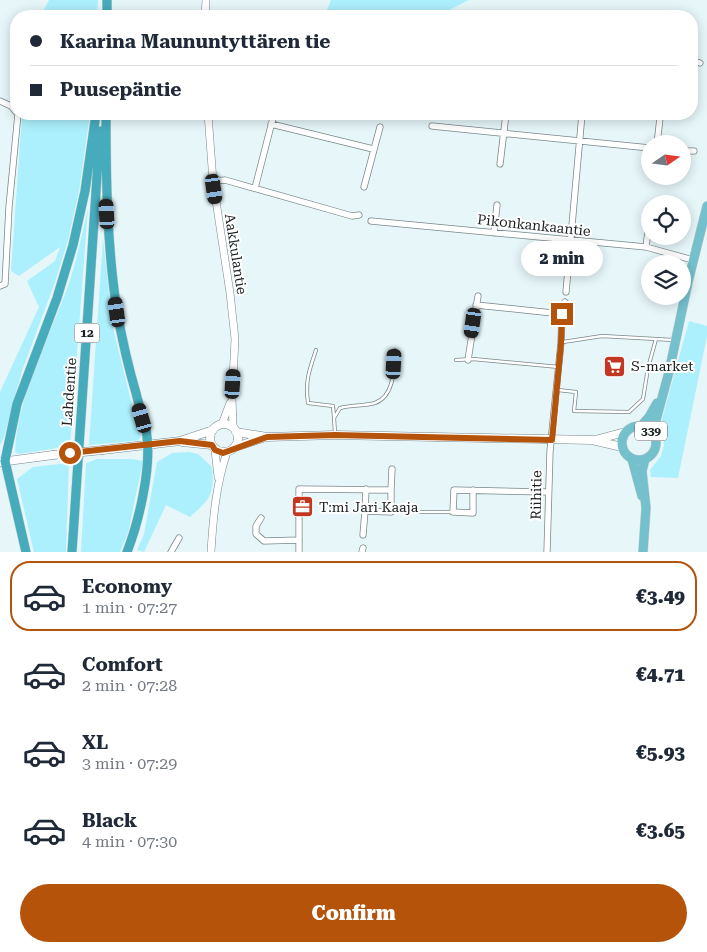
<!DOCTYPE html>
<meta charset="utf-8">
<style>
:root{--surface:#fff;--page:#f6f6f7;--text:#1f2937;--muted:#747a83;--line:#e0e1e3;--accent:#b45309}
body{margin:0;font-family:"Roboto Serif",serif;background:var(--page);color:var(--text);height:100vh;display:flex;flex-direction:column;font-size:19px;white-space:nowrap}
*{box-sizing:border-box;margin:0}
p{font-size:16px;color:var(--muted)}
.icon{flex:none;width:28px;height:28px;fill:none;stroke:currentColor;stroke-width:2;stroke-linecap:round;stroke-linejoin:round}
.map{position:relative;height:552px;overflow:hidden}
.drawer{display:flex;flex-direction:column;background:var(--surface);flex:1}
.drawer>*{flex:none}
.banner{position:absolute;left:10px;top:10px;width:688px;height:110px;border-radius:20px;box-shadow:0 2px 12px #0003;display:grid;align-content:center;height:110px;padding:0 20px;background:var(--surface)}
.needle{width:32px;rotate:76deg}
.controls{position:absolute;left:641px;top:135px;display:grid;gap:10px}
.controls a{display:grid;place-items:center;width:50px;height:50px;border-radius:50%;background:var(--surface);box-shadow:0 2px 12px #0003;font-size:25px}
.end{position:absolute;width:22px;height:22px;margin:-11px;border:6px solid #b45309;background:#fff;box-shadow:0 0 0 2px #fff}
.from{border-radius:50%}
.bubble{position:absolute;height:35px;border-radius:18px;background:var(--surface);box-shadow:0 2px 12px #0003;font-size:16px;font-weight:800;line-height:35px;text-align:center}
.car{position:absolute;width:15px;height:30px;margin:-15px -8px;border-radius:6px;box-shadow:0 0 4px 1px #0007;background:linear-gradient(#222 24%,#8ab4d8 0 40%,#222 0 76%,#8ab4d8 0 86%,#222 0)}
.banner b{display:flex;align-items:center;gap:18px;height:48px;font-size:19px}
.banner b+b{border-top:1px solid var(--line)}
.banner i{width:12px;height:12px;background:var(--text)}
ul{padding:9px 0 0;list-style:none}
li{display:flex;align-items:center;gap:15px;height:70px;margin:0 10px 8px;padding:0 10px;border:2px solid transparent;border-radius:20px}
li div{flex:1}
li b{display:block;font-size:19px}
li em{font-style:normal;font-weight:800}
li.current{border-color:var(--accent)}
li>.icon{width:45px;height:45px;stroke-width:1.5}
.primary-button{display:flex;gap:10px;margin-top:auto;padding:10px 20px}
.primary-button a{flex:1;height:58px;border-radius:30px;background:var(--accent);color:#fff;font-size:20px;font-weight:800;line-height:58px;text-align:center}
.map>svg:first-child{display:block}
</style>
<div class="map">
<svg width="707" height="552" viewBox="0 0 707 552">
<rect width="100%" height="100%" fill="#e6f6f9"/>
<path fill="#adf0fd" d="M49,0H98L97,16H41Z
M331,0H469L437,16H347L327,10Z
M22,114H90L79,191L68,240L55,282L22,371L4,437L0,445V392L39,307L27,281L55,261L60,247L19,276L11,271Z
M88,208L70,446L19,454L15,452C18,393 48,341 68,286C77,260 82,234 88,208Z
M103,239L113,328L129,393L141,435L139,440L133,441L89,445Z
M689,321L707,326V336L678,478L651,477L650,470L661,456L664,445L662,419Z
M189,452L198,454L212,467C215,495 209,500 190,517L166,505L144,552L137,550L144,534L157,462L172,453Z
M97,459H132L143,461L128,533L120,552H81L86,463Z
M69,463L66,552H34L17,479L33,467Z"/>
<g fill="none" stroke-linecap="round" stroke-linejoin="round">
<defs>
<path id="service" d="M563,342L602,336L656,339
M316,350C309,371 305,381 308,403L333,406L334,417
M456,360L473,359L559,367
M558,390L576,392L574,411L629,412L643,399L648,368L656,339L673,340
M335,433L334,418L340,408C351,405 364,406 375,403C395,396 394,367 395,350
M419,512H452"/>
<path id="minor" d="M691,60L700,63
M0,101L11,106L16,112
M271,124L373,149
M432,126L650,148
M657,144L660,118
M682,151H694
M500,164L506,114
M655,178V176
M213,181L225,180L352,216L359,215
M364,187L380,127
M255,188L274,114
M371,221L646,247L693,260
M494,233L497,205
M646,247L649,223
M0,286L5,284L9,207L18,114
M566,292L582,114
M476,305L562,314
M468,360L478,296
M391,490L392,469
M473,490V513L453,512L454,490L548,492
M261,518L256,526V534L264,541L299,540
M363,535L365,511
M171,552L179,538
M299,552V489L391,490V512L365,511L366,489
M362,552L363,548
M547,552L550,451L561,343L562,307L565,302"/>
<path id="tertiary" d="M205,16L206,0
M208,114L213,181L230,293L235,339L232,398L233,427
M222,424L230,403
M215,450L218,477
M211,552C213,518 216,485 227,452"/>
<path id="secondary" d="M210 438a14 14 0 1 1 28 0a14 14 0 1 1-28 0Z
M236,432L267,437L335,435L592,440L622,447
M595,440L625,432
M182,442L212,445
M235,447L263,438
M103,450L180,441L213,430
M0,462L53,455"/>
<path id="primary" d="M622 443a17 17 0 1 1 34 0a17 17 0 1 1-34 0Z
M641,426L649,417L657,403
M654,435L656,420L669,372L688,282L707,206
M632,459L642,496
M643,552L646,508L642,471L645,459"/>
<path id="trunk" d="M107,16V0
M106,114C106,180 107,246 117,311C122,339 128,366 136,393C139,407 146,422 147,437C151,470 139,521 127,552
M26,552L5,461L17,404L57,298L73,245L85,191L96,114
M72,552L100,131"/>
</defs>
<use href="#service" stroke="#79878a" stroke-width="4"/>
<use href="#minor" stroke="#79878a" stroke-width="7"/>
<use href="#tertiary" stroke="#79878a" stroke-width="8"/>
<use href="#secondary" stroke="#79878a" stroke-width="9"/>
<use href="#primary" stroke="#d1d2d3" stroke-width="10"/>
<use href="#trunk" stroke="#d1d2d3" stroke-width="10"/>
<use href="#service" stroke="#fff" stroke-width="2.5"/>
<use href="#minor" stroke="#fff" stroke-width="5.5"/>
<use href="#tertiary" stroke="#fff" stroke-width="7"/>
<use href="#secondary" stroke="#fff" stroke-width="8"/>
<use href="#primary" stroke="#74c1cd" stroke-width="9"/>
<use href="#trunk" stroke="#46acbc" stroke-width="9"/>
<defs>
<path id="secondary-bridge" d="M53,455L103,450"/>
</defs>
<use href="#secondary-bridge" stroke="#79878a" stroke-width="9" stroke-linecap="butt"/>
<use href="#secondary-bridge" stroke="#fff" stroke-width="8"/>
</g>
<g fill="none" stroke-linecap="round" stroke-linejoin="round">
<path stroke="#b45309" stroke-width="6" d="M70,453L180,441L212,445L215,450L223,453L267,437L335,435L552,440L561,343L562,314"/>
</g>
<defs>
<symbol id="supermarket-square" viewBox="-11 -11 22 22"><rect x="-9" y="-9" width="18" height="18" rx="4" fill="#c33722" stroke="#fff"/><path d="M-6-5.5h2.5l.6 2H6L4.5 2H-2.5L-4.4-4H-6ZM-1.5 3.2a1.3 1.3 0 1 0 .1 0ZM3 3.2a1.3 1.3 0 1 0 .1 0Z" fill="#fff"/></symbol>
<symbol id="office-square" viewBox="-11 -11 22 22"><rect x="-9" y="-9" width="18" height="18" rx="4" fill="#c33722" stroke="#fff"/><path d="M-6-3h4V-5.5h4V-3h4V5H-6ZM-1-4.5V-3h2v-1.5ZM-6 0V1H6V0Z" fill="#fff"/></symbol>
</defs>
<g fill-rule="evenodd">
<use href="#supermarket-square" x="602" y="354" width="25" height="25"/>
<use href="#office-square" x="290" y="494" width="25" height="25"/>
</g>
<g text-anchor="middle" dominant-baseline="central" stroke-width="4" stroke-linejoin="round" paint-order="stroke">
<g fill="#fff" stroke="#5f6364" stroke-width="1">
<rect x="74.5" y="323.5" width="25" height="19" rx="4"/>
<rect x="635" y="421.5" width="32" height="19" rx="4"/>
</g>
<g font-size="12" font-weight="bold" fill="#1a2021">
<text x="87" y="333">12</text>
<text x="651" y="431">339</text>
</g>
<g font-size="14" fill="#1a2021" stroke="#fff">
<text transform="translate(534 225) rotate(6)">Pikonkankaantie</text>
<text transform="translate(236 254) rotate(81)">Aakkulantie</text>
<text transform="translate(69 392) rotate(-86)">Lahdentie</text>
<text transform="translate(536 495) rotate(-89)">Riihitie</text>
</g>
<g font-size="14" fill="#1a2021" stroke="#fff" text-anchor="start">
<text x="631" y="366">S-market</text>
<text x="319" y="507">T:mi Jari Kaaja</text>
</g>
</g>
</svg>
<div class="controls">
<a><svg class="needle" viewBox="-14 -14 28 28"><path d="M0-13l5 13h-10z" fill="#e53935"/><path d="M0 13l5-13h-10z" fill="#747a83"/></svg></a>
<a><svg class="icon" aria-label="locate" viewBox="0 0 24 24"><circle cx="12" cy="12" r="6"/><path d="M12 2v4M12 18v4M2 12h4M18 12h4"/></svg></a>
<a><svg class="icon" aria-label="layers" viewBox="0 0 24 24"><path d="M12 4l9 5-9 5-9-5zM3 14l9 5 9-5"/></svg></a>
</div>
<i class="end from" style="left:70px;top:453px"></i>
<i class="end" style="left:562px;top:314px"></i>
<div class="bubble" style="left:521px;top:241px;width:82px">2 min</div>
<i class="car" style="left:214px;top:189px;rotate:172deg"></i>
<i class="car" style="left:107px;top:214px;rotate:357deg"></i>
<i class="car" style="left:117px;top:312px;rotate:352deg"></i>
<i class="car" style="left:473px;top:323px;rotate:188deg"></i>
<i class="car" style="left:394px;top:364px;rotate:3deg"></i>
<i class="car" style="left:233px;top:384px;rotate:4deg"></i>
<i class="car" style="left:142px;top:418px;rotate:344deg"></i>
<div class="banner">
<b><i class="from"></i>Kaarina Maununtyttären tie</b>
<b><i></i>Puusepäntie</b>
</div>
</div>
<section class="drawer">
<ul>
<li class="current"><svg class="icon" aria-label="car" viewBox="0 0 24 24"><path d="M5 17H2v-5l4-1 3-4h7l3 4 3 1v5h-3M9 17h6M6 11h13"/><circle cx="7" cy="17" r="2"/><circle cx="17" cy="17" r="2"/></svg><div><b>Economy</b><p>1 min · 07:27</p></div><em>€3.49</em></li>
<li><svg class="icon" aria-label="car" viewBox="0 0 24 24"><path d="M5 17H2v-5l4-1 3-4h7l3 4 3 1v5h-3M9 17h6M6 11h13"/><circle cx="7" cy="17" r="2"/><circle cx="17" cy="17" r="2"/></svg><div><b>Comfort</b><p>2 min · 07:28</p></div><em>€4.71</em></li>
<li><svg class="icon" aria-label="car" viewBox="0 0 24 24"><path d="M5 17H2v-5l4-1 3-4h7l3 4 3 1v5h-3M9 17h6M6 11h13"/><circle cx="7" cy="17" r="2"/><circle cx="17" cy="17" r="2"/></svg><div><b>XL</b><p>3 min · 07:29</p></div><em>€5.93</em></li>
<li><svg class="icon" aria-label="car" viewBox="0 0 24 24"><path d="M5 17H2v-5l4-1 3-4h7l3 4 3 1v5h-3M9 17h6M6 11h13"/><circle cx="7" cy="17" r="2"/><circle cx="17" cy="17" r="2"/></svg><div><b>Black</b><p>4 min · 07:30</p></div><em>€3.65</em></li>
</ul>
<div class="primary-button"><a>Confirm</a></div>
</section>
